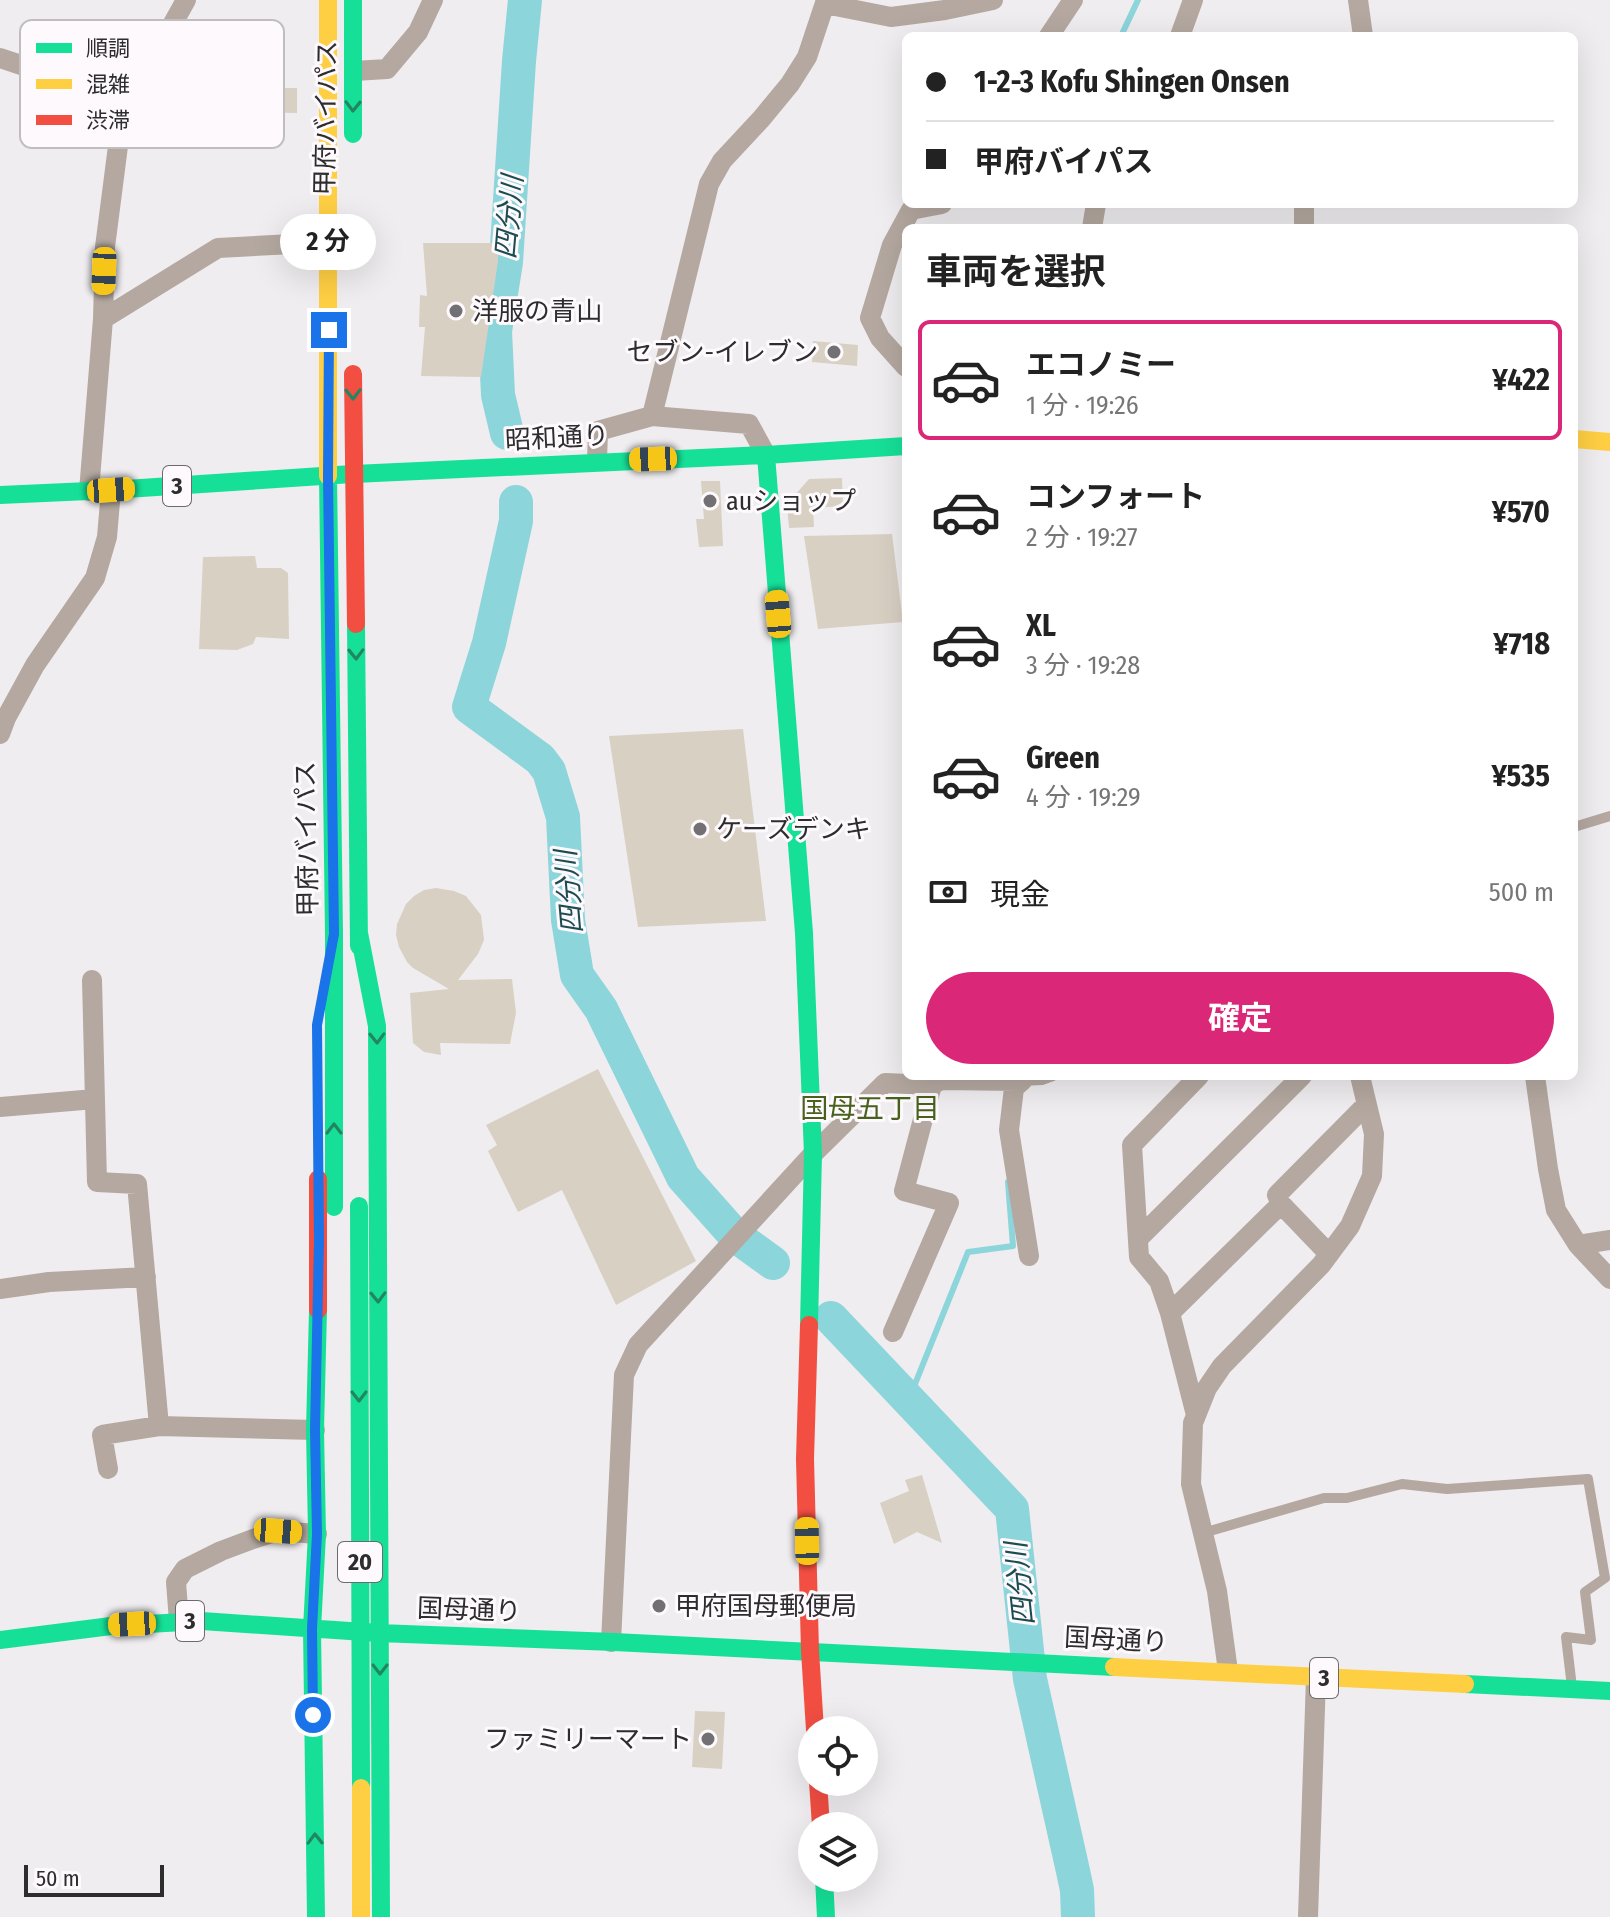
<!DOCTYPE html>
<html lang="ja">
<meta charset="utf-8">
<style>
:root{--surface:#fff;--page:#f6f6f6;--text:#222;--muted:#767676;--line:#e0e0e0;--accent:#db2777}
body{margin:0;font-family:"Fira Sans Condensed","Noto Sans JP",sans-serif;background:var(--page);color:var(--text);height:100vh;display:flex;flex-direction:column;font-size:30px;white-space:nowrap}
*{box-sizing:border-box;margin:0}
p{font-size:26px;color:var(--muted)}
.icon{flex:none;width:44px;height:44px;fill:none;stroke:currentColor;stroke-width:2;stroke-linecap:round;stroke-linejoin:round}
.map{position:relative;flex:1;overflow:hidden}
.details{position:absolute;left:902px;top:224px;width:676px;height:856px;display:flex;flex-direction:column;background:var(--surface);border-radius:12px;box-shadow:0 8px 32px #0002}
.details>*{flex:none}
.top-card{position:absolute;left:902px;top:32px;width:676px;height:176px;border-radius:12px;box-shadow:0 8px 32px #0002;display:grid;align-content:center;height:176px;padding:0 24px;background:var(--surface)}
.controls{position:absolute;left:798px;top:1716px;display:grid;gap:16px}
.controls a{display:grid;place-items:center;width:80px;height:80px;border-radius:50%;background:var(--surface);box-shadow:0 8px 32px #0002;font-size:40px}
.scale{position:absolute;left:24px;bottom:20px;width:140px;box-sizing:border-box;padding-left:8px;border:4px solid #2e2d2e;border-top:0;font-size:22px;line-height:28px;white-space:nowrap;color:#2e2d2e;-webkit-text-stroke:6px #fef9fd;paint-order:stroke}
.end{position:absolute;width:36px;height:36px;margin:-18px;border:10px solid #1a73e8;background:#fff;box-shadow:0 0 0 4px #fff}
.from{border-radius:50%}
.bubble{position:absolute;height:56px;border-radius:28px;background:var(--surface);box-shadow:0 8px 32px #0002;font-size:26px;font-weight:700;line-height:56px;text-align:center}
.car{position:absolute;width:24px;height:48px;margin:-24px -12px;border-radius:10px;box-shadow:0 0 6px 2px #0007;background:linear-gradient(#f5c518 24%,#345 0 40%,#f5c518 0 76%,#345 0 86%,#f5c518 0)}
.top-card b{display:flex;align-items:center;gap:28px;height:76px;font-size:30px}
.top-card b+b{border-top:2px solid var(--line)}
.top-card i{width:20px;height:20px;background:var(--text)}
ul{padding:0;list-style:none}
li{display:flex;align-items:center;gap:24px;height:120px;margin:0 16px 12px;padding:0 8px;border:4px solid transparent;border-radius:12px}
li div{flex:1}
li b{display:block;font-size:30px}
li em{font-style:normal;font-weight:700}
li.current{border-color:var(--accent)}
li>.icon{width:72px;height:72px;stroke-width:1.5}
h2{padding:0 24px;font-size:36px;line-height:96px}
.pay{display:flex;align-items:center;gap:20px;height:88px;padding:0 24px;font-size:30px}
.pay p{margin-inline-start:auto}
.action{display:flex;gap:16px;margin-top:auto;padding:16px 24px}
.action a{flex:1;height:92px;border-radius:48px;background:var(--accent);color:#fff;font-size:32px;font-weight:700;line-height:92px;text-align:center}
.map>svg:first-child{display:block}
</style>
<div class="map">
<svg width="1610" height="1917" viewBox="0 0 1610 1917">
<rect width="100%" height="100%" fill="#efedef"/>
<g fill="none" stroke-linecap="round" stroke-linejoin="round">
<path stroke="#8cd5db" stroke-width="6" d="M1121,36L1138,0
M909,1399L968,1252L1013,1246L1008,1182"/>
<path stroke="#8cd5db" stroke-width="34" d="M507,433L498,395L495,331L506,262L519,61L525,0
M516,502V521L489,643L469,707L540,759L549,771L563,817L568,920L577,975L601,1009L683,1177L730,1230L744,1242L773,1263
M831,1318L1012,1509L1030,1679L1073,1871L1077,1890L1078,1917"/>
</g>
<path fill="#d9d0c4" d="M248,88H297V113L247,112Z
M423,243H497L498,261L481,377L421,376L425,327H419L420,295L427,296Z
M813,341L858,345L857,366L812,362Z
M842,478L843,506L813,508L814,527L789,528L787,504L809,479Z
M701,481H720L723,546L699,547L696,519H704Z
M892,534L903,622L818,629L804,536Z
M255,556L257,568H281L288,573L289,639L256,637L253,644L237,650L199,649L203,557Z
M743,729L766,921L638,927L609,736Z
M436,888L454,891L466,896L481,915L484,940L478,954L458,980L512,979L516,1013L510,1044L440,1043L441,1055L424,1052L413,1043L410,993L449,989L413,968L407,962L399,947L396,935L397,924L406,904L414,896L424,890Z
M598,1069L696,1261L616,1305L562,1190L518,1212L488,1151L497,1145L486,1125Z
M922,1475L942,1543L917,1532L894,1544L880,1503L909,1491L905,1480Z
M695,1711L725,1712L722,1769L692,1767Z"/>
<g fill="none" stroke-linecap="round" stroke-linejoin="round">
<path stroke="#b4a8a0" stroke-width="10" d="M1574,827L1610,816
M1022,1081L1042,1080L1053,1076
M1203,1533L1324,1498H1347L1402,1484L1447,1489L1588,1479L1605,1578L1585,1592L1591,1640L1566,1637L1572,1687"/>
<path stroke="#b4a8a0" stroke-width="20" d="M1358,0L1363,36
M825,4L891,17L945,10L993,0
M1049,36L1073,0
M1180,36L1193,0
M0,58L39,71L122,115
M354,71L387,69L418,32L433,0
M1304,204V228
M1092,228L1096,204
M103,319L218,248L329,242
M906,367L880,338L870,318L892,245L911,210L942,204
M652,416L709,184L722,161L762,118L790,84L807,57L826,0
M597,461L598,431L652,416L749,424L766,455
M89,491L103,319L105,247L122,115L186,0
M0,734L6,718L35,665L95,578L107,537L111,490
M92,980L97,1182L137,1184L159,1426
M1535,1076L1548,1169L1556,1210L1578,1245L1610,1279
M1022,1081L1014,1088L1009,1130L1029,1256
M0,1107L95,1099
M1281,1204L1329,1254
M1138,1239L1302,1076
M1578,1245L1610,1240
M0,1289L49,1282L146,1277
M1170,1313L1281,1204L1277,1195L1367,1104
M893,1332L949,1203L904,1191L932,1085
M1196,1415L1170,1313L1159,1281L1139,1257L1132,1145L1199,1076
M108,1469L102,1435L159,1426L315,1430
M179,1621L176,1582L185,1569L221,1551L253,1539L278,1531L317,1534
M611,1642L624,1375L638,1345L813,1154L885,1083L932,1085L941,1080L1022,1081
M1228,1671L1217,1591L1191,1484L1193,1423L1207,1388L1222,1366L1321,1265L1350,1226L1372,1176L1374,1134L1360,1076
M1308,1917L1316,1678"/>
<path stroke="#16e098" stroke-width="18" d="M353,0V134
M766,455L804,933L813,1154L809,1325
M354,474L766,455L906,446
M328,476L334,934V1207
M0,495L111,490L352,474
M356,624L359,946
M359,933L377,1026L381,1917
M0,1640L111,1626L202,1621L379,1633L614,1642L1114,1667
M1465,1684L1610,1691
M824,1878L826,1917
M316,1917L312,1629L317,1534L315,1430L318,1310"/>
<path stroke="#ffcf43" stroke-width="18" d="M328,0V476
M1574,439L1610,442
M1114,1667L1465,1684"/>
<path stroke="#f24e42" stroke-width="18" d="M353,374L356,624
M318,1310V1179
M809,1325L805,1459L810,1651L815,1730
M818,1782L821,1826"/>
<path stroke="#16e098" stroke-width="18" d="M359,1206L361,1788"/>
<path stroke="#ffcf43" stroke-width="18" d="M361,1788V1917"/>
</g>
<defs><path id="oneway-chevron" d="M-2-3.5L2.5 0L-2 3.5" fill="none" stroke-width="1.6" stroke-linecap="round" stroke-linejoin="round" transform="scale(2)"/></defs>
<g stroke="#228663">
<use href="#oneway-chevron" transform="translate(353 106) rotate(91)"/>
<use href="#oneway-chevron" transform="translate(353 394) rotate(89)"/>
<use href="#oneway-chevron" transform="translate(356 654) rotate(89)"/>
<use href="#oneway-chevron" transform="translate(377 1038) rotate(89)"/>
<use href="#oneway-chevron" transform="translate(334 1129) rotate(-90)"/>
<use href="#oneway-chevron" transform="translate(378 1297) rotate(89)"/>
<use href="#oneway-chevron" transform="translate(359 1396) rotate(90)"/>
<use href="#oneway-chevron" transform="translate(380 1669) rotate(90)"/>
<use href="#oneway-chevron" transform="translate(315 1839) rotate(-91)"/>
</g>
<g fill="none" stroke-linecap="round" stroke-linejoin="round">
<path stroke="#1a73e8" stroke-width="10" d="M313,1715L312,1629L317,1534L315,1430L319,1241L317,1025L334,934L328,476L329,330"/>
</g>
<g fill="#727072" stroke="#fef9fd" stroke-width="3">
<circle cx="456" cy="311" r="8"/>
<circle cx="834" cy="352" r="8"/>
<circle cx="710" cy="501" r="8"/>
<circle cx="700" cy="829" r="8"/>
<circle cx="659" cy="1606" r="8"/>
<circle cx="708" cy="1739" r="8"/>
</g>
<g text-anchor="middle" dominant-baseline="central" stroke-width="6" stroke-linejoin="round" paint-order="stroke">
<g fill="#fef9fd" stroke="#6c6a6c" stroke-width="2">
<rect x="163" y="466" width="28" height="40" rx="6"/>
<rect x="338" y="1542" width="44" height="40" rx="6"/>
<rect x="176" y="1601" width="28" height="40" rx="6"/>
<rect x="1310" y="1658" width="28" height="40" rx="6"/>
</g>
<g font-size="24" font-weight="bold" fill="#2e2d2e">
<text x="177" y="486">3</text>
<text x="360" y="1562">20</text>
<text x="190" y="1621">3</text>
<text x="1324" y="1678">3</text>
</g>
<g font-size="26" fill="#2e2d2e" stroke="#fef9fd">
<text transform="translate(326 118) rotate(-89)">甲府バイパス</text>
<text transform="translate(557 438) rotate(-3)">昭和通り</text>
<text transform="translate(307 839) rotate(-91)">甲府バイパス</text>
<text transform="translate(469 1610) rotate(2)">国母通り</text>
<text transform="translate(1116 1640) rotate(3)">国母通り</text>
</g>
<g font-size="26" fill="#2e2d2e" stroke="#fef9fd" text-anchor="start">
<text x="472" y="311">洋服の青山</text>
<text x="818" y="352" text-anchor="end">セブン-イレブン</text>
<text x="726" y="501">auショップ</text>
<text x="716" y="829">ケーズデンキ</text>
<text x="675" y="1606">甲府国母郵便局</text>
<text x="692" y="1739" text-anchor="end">ファミリーマート</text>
</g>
<g font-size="28" font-style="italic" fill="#1d4c50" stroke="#fef9fd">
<text transform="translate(509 217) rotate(-85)">四分川</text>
<text transform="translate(569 892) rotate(-95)">四分川</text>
<text transform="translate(1020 1584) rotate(-96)">四分川</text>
</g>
<g font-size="28" fill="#48611c" stroke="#fef9fd">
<text x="870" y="1108">国母五丁目</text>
</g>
</g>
<rect x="20" y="20" width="264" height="128" rx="12" fill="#fef9fd" stroke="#c0bcbf" stroke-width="2"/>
<rect x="36" y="43" width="36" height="10" fill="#16e098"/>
<rect x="36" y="79" width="36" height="10" fill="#ffcf43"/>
<rect x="36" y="115" width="36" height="10" fill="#f24e42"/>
<g font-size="22" fill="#2e2d2e">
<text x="86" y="56">順調</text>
<text x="86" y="92">混雑</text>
<text x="86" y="128">渋滞</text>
</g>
</svg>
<div class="controls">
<a><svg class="icon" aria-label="locate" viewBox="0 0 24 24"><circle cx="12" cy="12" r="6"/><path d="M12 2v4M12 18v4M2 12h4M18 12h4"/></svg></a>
<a><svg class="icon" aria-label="layers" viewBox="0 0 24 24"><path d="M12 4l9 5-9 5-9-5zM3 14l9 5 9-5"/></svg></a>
</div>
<div class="scale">50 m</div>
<i class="end from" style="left:313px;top:1715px"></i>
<i class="end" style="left:329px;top:330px"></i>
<div class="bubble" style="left:280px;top:214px;width:96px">2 分</div>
<i class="car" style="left:104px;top:271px;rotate:182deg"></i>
<i class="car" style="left:653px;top:459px;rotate:268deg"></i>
<i class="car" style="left:111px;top:490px;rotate:86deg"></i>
<i class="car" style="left:778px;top:614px;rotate:355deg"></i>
<i class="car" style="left:278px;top:1531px;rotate:94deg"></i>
<i class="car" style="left:807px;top:1541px;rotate:359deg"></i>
<i class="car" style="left:132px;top:1624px;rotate:267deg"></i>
<div class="top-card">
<b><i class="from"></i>1-2-3 Kofu Shingen Onsen</b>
<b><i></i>甲府バイパス</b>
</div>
<section class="details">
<h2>車両を選択</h2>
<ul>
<li class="current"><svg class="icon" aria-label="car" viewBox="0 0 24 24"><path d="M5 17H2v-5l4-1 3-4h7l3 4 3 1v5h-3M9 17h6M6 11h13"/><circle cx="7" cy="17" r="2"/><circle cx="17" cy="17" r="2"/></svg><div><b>エコノミー</b><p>1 分 · 19:26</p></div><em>¥422</em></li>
<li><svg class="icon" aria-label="car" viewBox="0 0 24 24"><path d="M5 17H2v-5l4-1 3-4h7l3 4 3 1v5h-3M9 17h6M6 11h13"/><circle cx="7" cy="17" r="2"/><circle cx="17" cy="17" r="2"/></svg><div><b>コンフォート</b><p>2 分 · 19:27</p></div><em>¥570</em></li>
<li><svg class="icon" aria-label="car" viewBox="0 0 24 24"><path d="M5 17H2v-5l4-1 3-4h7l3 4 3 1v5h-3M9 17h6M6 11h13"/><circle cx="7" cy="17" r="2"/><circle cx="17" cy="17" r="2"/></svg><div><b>XL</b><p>3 分 · 19:28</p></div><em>¥718</em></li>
<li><svg class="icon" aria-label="car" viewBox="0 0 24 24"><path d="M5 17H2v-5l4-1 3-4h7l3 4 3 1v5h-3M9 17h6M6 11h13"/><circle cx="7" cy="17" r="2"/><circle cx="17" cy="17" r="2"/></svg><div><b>Green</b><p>4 分 · 19:29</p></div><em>¥535</em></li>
</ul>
<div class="pay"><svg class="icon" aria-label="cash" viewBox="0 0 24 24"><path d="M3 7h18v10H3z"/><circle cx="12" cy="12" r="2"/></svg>現金<p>500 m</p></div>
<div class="action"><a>確定</a></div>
</section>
</div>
